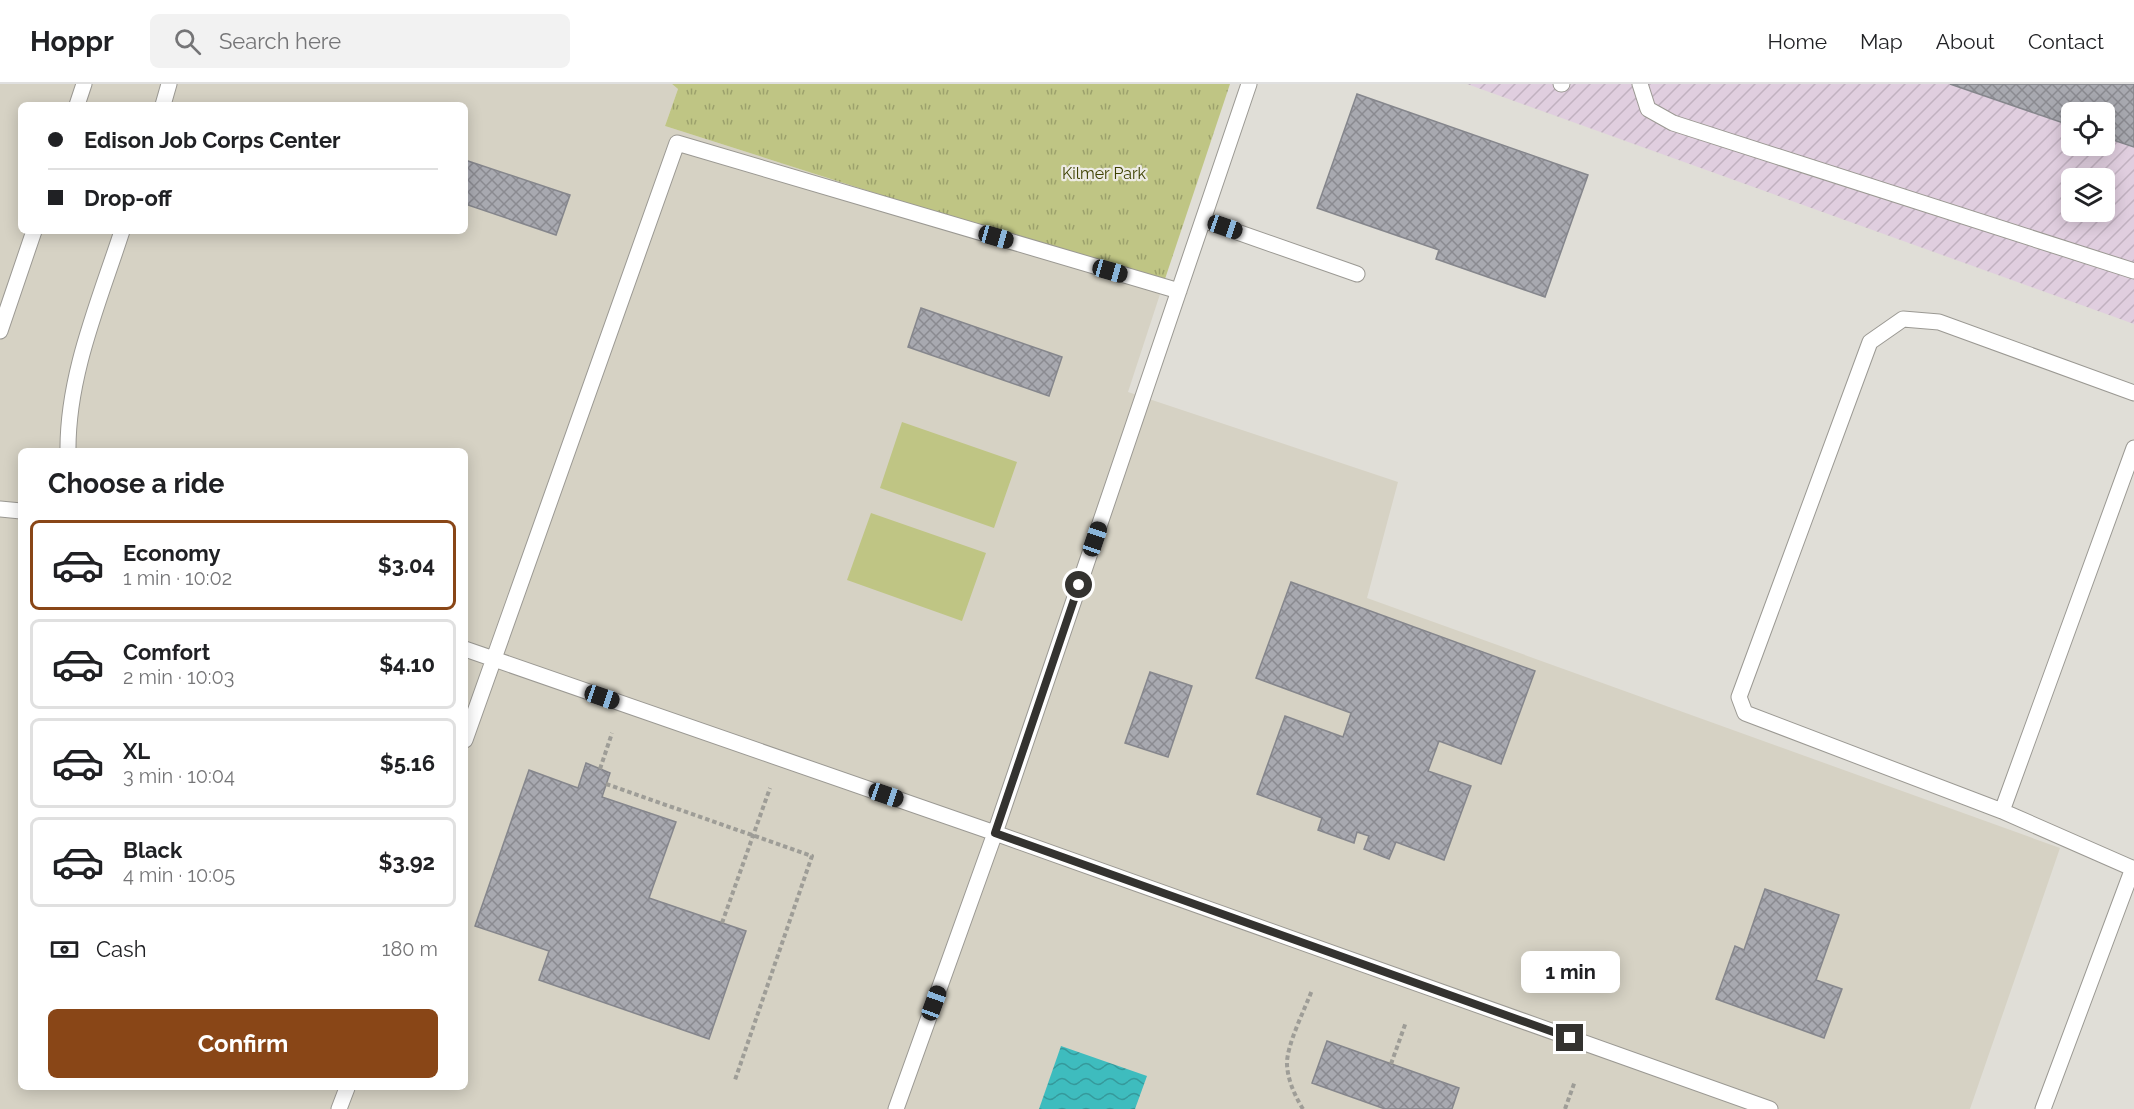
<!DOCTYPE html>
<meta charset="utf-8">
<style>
:root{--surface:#fff;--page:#f2f2f2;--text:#202124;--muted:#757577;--line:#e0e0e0;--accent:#894617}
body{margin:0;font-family:Raleway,sans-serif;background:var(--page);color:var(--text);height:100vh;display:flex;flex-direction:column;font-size:22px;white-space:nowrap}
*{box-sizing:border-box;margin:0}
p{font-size:20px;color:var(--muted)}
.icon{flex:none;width:33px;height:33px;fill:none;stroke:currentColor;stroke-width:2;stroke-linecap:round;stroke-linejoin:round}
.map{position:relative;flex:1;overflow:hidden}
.drawer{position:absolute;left:18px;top:364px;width:450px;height:642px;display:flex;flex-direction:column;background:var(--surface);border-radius:9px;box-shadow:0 3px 15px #0003}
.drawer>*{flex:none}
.banner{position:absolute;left:18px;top:18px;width:450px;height:132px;border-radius:9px;box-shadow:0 3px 15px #0003;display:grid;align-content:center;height:132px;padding:0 30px;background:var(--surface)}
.tools{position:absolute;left:2061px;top:18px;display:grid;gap:12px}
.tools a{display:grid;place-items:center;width:54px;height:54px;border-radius:9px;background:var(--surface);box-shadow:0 3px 15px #0003;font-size:30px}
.end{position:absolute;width:27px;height:27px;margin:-14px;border:8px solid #343330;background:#fff;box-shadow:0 0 0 3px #fff}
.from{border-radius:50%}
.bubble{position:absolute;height:42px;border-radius:9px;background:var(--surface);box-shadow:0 3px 15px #0003;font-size:20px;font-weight:700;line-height:42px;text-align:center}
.car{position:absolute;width:18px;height:36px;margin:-18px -9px;border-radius:8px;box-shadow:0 0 4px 2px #0007;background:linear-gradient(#222 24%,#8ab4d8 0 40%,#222 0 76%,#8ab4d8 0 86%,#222 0)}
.banner b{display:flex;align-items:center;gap:21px;height:57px;font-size:22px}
.banner b+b{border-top:2px solid var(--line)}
.banner i{width:15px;height:15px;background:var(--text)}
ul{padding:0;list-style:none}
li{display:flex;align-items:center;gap:18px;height:90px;margin:0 12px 9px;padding:0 18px;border:3px solid var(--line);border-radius:9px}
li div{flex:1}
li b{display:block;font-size:22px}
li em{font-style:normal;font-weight:700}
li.current{border-color:var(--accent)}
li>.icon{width:54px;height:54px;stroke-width:1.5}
h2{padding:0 30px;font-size:27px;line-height:72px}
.pay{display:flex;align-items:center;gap:15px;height:66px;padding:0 30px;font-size:22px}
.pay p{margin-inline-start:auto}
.cta{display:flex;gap:12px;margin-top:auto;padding:12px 30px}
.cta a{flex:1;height:69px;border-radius:9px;background:var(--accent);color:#fff;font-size:24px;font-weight:700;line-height:69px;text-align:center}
header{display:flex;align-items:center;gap:36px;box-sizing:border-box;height:84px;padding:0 30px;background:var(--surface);border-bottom:2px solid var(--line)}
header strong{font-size:28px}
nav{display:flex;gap:33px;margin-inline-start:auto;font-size:21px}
.search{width:420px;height:54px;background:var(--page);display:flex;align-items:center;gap:15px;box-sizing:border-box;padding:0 21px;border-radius:9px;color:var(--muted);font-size:22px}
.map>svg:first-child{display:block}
</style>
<header>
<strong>Hoppr</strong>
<div class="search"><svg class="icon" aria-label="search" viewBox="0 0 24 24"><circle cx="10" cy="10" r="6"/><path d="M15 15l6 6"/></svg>Search here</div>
<nav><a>Home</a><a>Map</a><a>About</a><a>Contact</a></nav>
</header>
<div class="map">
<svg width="2134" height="1025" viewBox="0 0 2134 1025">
<defs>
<pattern id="industrial-furrows" width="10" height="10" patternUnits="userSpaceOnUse" patternTransform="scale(1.5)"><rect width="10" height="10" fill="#e0cedf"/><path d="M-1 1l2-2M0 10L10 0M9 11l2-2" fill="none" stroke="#c1b1c0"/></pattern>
<pattern id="grass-tufts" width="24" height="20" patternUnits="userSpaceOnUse" patternTransform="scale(1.5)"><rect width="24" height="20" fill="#bfc584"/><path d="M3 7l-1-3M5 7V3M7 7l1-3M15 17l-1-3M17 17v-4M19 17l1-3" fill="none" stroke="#9ca16c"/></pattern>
<pattern id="water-waves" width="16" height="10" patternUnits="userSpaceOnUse" patternTransform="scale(1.5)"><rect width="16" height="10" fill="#3ebcbe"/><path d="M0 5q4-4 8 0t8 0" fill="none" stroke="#35999b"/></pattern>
<pattern id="building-cross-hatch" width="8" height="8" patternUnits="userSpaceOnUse" patternTransform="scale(1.5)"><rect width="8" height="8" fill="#a8a9b0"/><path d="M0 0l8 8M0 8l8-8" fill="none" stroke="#8a8a90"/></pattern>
</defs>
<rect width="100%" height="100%" fill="#e0ded7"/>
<path fill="url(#industrial-furrows)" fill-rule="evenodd" d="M1467,0H2134V240ZM2072,28H2104V62H2072ZM2072,94H2104V128H2072Z"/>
<path fill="#d6d2c4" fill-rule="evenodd" d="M0,0H672L678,5L665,42L1163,201L1128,308L1398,398L1367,514L2060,764L1970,1025H0ZM21,21H465V147H21ZM21,368H465V1004H21Z"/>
<path fill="url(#grass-tufts)" d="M672,0H1230L1163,201L665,42L678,5Z"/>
<path fill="#bfc584" d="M902,338L1017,378L994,444L880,404Z
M871,429L986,469L962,537L847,496Z"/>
<path fill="url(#water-waves)" d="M1061,962L1147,992L1135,1025H1039Z"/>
<path fill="url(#building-cross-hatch)" stroke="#85868c" stroke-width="1.5" d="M1950,0H2134V63L2104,53V28H2072V42Z
M1357,10L1588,91L1545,213L1436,175L1439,166L1317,124Z
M465,76L570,111L556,151L465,120Z
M921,224L1062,273L1049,312L908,263Z
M1291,498L1535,587L1501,680L1439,657L1428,687L1471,702L1444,776L1396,758L1389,775L1364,765L1369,752L1357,748L1354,759L1318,746L1322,734L1257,710L1285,632L1343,653L1351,629L1256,594Z
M1150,588L1192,602L1168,673L1125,659Z
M586,679L610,689L602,713L676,738L649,814L746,847L709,955L539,896L549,867L475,842L529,686L578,704Z
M1765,805L1839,831L1816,896L1842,905L1824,954L1716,915L1735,862L1744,866Z
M1327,957L1459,1004L1452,1025H1385L1312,999Z"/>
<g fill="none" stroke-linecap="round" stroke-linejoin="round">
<defs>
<path id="lane" d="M1561,0H1562
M1640,0L1648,25L1673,39L2134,187
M77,21L84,0
M163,21L169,0
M1203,136L1357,190
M0,247L34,147
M2134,309L1939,238L1903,235L1870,258L1739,613L1745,629L2002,727L2134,785
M68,368C67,292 99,218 122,147
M0,425L21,427
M465,565L995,749L1770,1025
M465,656L677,59L1179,207
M2002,727L2134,364
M339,1025L347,1004
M896,1025L995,749L1249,0
M2043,1025L2133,784"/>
</defs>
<use href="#lane" stroke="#9b9993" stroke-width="17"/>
<path stroke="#9e9d97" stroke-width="4" stroke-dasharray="4.5 3" stroke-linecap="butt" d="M600,685L612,649
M606,700L812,772L735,996
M722,839L770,704
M1391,980L1406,938
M1303,1025C1295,1012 1288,997 1287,981C1286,962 1305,925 1312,906
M1565,1025L1575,997"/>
<use href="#lane" stroke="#fff" stroke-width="15"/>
</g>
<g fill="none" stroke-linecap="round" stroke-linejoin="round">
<path stroke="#343330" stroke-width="8" d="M1079,501L995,749L1570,954"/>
</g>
<g text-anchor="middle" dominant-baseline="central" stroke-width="4.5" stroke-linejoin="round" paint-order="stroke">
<g font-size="16" fill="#3e4100" stroke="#edebe4">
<text x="1104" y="89">Kilmer Park</text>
</g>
</g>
</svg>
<div class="tools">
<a><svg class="icon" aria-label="locate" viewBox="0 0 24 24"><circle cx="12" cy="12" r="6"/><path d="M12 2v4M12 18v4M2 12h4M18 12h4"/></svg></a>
<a><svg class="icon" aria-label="layers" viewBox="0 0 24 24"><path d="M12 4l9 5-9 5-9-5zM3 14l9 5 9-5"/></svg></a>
</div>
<i class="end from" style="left:1079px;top:501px"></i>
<i class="end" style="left:1570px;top:954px"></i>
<div class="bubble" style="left:1521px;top:867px;width:99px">1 min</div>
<i class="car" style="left:1225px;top:143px;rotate:109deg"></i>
<i class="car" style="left:996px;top:153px;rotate:106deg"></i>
<i class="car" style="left:1110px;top:187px;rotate:106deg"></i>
<i class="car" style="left:1095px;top:455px;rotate:19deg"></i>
<i class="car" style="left:602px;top:613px;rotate:109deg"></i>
<i class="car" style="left:886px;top:711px;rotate:109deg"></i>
<i class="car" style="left:934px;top:919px;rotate:20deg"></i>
<div class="banner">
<b><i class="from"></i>Edison Job Corps Center</b>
<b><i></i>Drop-off</b>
</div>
<section class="drawer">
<h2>Choose a ride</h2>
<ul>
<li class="current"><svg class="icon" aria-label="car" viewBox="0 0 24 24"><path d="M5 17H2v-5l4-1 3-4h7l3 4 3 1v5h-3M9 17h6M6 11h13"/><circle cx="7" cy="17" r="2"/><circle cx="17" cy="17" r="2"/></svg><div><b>Economy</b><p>1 min · 10:02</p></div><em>$3.04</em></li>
<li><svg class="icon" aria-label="car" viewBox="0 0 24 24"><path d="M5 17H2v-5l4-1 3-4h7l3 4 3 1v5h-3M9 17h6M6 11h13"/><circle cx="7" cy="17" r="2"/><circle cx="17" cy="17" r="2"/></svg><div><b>Comfort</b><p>2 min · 10:03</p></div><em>$4.10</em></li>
<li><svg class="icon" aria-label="car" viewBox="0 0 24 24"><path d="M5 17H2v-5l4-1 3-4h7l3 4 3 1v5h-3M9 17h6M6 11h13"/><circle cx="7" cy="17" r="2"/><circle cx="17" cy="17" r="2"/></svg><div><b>XL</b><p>3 min · 10:04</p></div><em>$5.16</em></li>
<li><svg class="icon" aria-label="car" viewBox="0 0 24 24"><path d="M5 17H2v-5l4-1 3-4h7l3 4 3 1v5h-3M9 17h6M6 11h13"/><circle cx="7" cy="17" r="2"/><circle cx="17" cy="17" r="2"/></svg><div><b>Black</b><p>4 min · 10:05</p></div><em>$3.92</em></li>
</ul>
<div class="pay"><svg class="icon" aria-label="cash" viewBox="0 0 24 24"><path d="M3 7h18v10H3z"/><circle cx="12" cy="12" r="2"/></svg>Cash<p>180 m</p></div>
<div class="cta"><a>Confirm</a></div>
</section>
</div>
